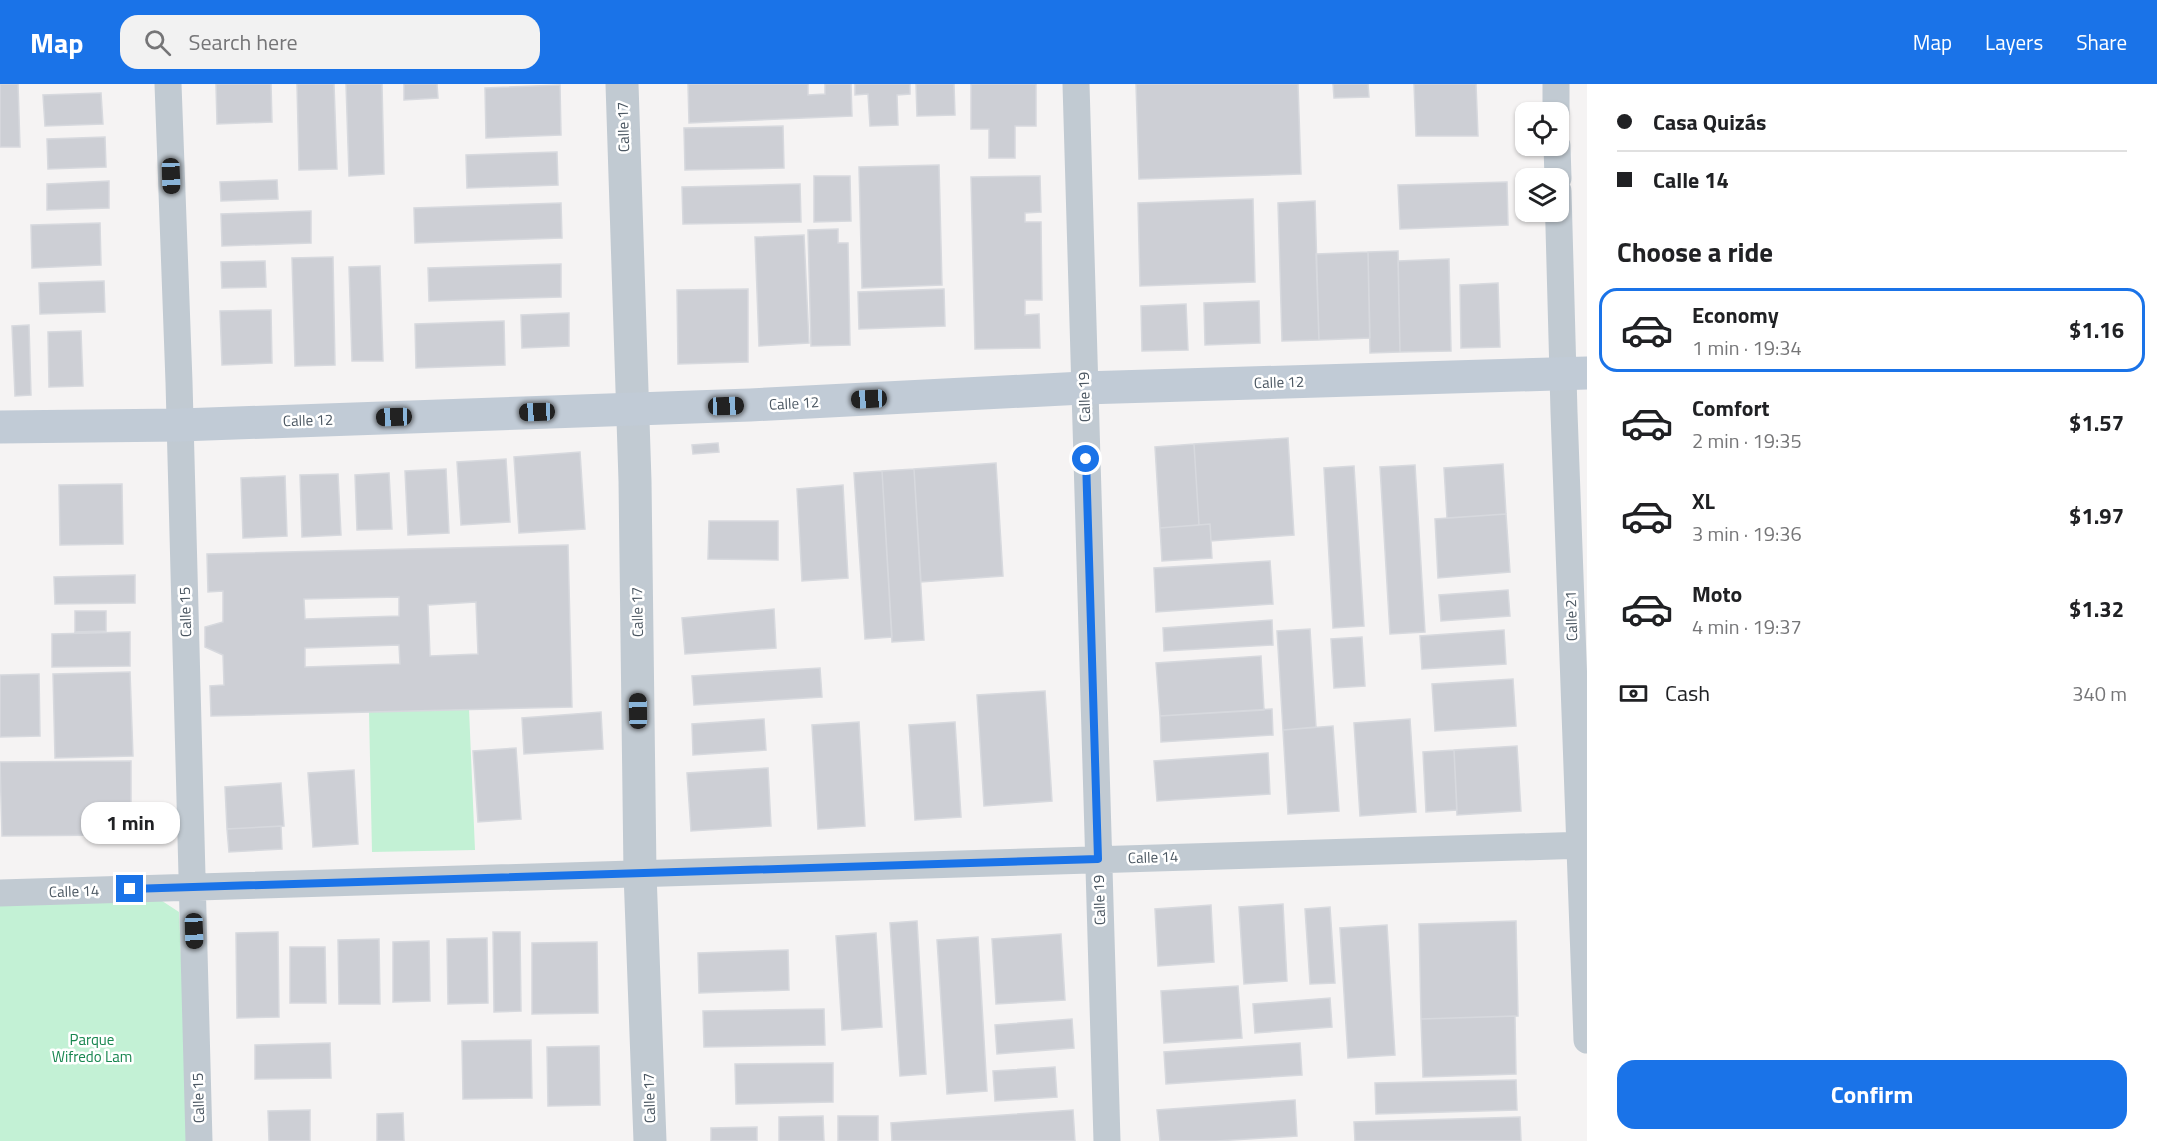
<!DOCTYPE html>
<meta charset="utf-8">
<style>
:root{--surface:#fff;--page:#f2f2f2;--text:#202124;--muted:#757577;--line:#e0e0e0;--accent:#1a73e8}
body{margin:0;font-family:"Titillium Web",sans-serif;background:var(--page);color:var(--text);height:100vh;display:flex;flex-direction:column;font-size:22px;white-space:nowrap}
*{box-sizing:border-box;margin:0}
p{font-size:20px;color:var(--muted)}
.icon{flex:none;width:33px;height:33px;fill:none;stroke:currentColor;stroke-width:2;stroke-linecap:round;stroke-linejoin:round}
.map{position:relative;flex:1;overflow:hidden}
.panel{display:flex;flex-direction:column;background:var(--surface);width:570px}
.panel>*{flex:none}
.banner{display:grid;align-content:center;height:132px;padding:0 30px;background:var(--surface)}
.tools{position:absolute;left:1515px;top:18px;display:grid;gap:12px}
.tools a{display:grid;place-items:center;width:54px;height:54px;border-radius:12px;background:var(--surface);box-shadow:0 2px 4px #0004;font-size:30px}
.end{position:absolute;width:27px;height:27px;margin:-14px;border:8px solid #1a73e8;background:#fff;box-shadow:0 0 0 3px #fff}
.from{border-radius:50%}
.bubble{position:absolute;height:42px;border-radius:18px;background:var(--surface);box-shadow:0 2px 4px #0004;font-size:20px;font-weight:700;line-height:42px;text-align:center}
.car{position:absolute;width:18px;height:36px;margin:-18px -9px;border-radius:8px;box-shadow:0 0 4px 2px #0007;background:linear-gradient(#222 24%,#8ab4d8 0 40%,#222 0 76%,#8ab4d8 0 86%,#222 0)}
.banner b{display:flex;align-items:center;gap:21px;height:57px;font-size:22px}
.banner b+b{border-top:2px solid var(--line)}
.banner i{width:15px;height:15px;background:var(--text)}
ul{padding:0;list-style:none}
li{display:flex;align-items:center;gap:18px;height:84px;margin:0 12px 9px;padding:0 18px;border:3px solid transparent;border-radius:18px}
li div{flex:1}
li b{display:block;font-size:22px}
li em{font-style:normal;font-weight:700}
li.on{border-color:var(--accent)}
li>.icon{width:54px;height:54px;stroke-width:1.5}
h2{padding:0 30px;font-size:27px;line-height:72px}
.pay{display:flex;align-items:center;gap:15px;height:66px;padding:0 30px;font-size:22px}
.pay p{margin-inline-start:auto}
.action{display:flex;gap:12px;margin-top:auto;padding:12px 30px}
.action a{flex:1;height:69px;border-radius:18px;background:var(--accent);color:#fff;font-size:24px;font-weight:700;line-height:69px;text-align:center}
header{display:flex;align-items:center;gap:36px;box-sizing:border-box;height:84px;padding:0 30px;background:var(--accent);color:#fff}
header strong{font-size:28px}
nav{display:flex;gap:33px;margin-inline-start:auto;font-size:21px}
.search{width:420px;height:54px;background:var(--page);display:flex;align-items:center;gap:15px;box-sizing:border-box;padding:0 21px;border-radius:18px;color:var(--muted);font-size:22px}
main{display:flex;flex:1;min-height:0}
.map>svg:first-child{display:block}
</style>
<header>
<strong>Map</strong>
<div class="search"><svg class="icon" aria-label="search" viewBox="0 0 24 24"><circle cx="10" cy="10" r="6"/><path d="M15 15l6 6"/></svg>Search here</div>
<nav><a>Map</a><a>Layers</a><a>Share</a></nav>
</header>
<main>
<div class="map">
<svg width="1587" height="1057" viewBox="0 0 1587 1057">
<rect width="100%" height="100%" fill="#f5f3f3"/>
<path fill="#c3f1d5" d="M469,625L475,766L372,768L369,628Z
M156,813L179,828L189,1057H0V819Z"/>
<path fill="#cdcfd5" stroke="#d7d9de" stroke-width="1.5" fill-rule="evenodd" d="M0,0H18L20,63H0Z
M216,0H271L272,38L217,40Z
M297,0H334L337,85L299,86Z
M346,0H382L384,90L349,92Z
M404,0H437L438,14L404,16Z
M688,0H808V11L825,10V0H851L852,32L689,39Z
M855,0H910V10L897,11L898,41L870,42L868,10L855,11Z
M916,0H954L955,31L917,32Z
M971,0H1036V42H1015V74H989V45H971Z
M1136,0H1298L1301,90L1139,95Z
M1333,0H1368L1369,13L1334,14Z
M1414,0H1476L1478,52H1416Z
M560,1L561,51L486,54L485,4Z
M101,9L103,40L45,42L43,11Z
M783,42L784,84L685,86L684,44Z
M105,53L106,83L48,85L47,55Z
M557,68L558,101L467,104L466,71Z
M939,81L942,201L862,204L859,83Z
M814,92H850L851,137L814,138Z
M1040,92L1041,128L1025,129V138H1041L1042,216H1025V231L1039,230L1040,264L975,265L971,93Z
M277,96L278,115L221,117L220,98Z
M109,97V124L47,126V100Z
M1507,98L1508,141L1400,145L1398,101Z
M800,100L801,138L683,140L682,103Z
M1253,115L1255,198L1140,202L1138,119Z
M1315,117L1319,256L1282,257L1278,119Z
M561,119L562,154L415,159L414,124Z
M311,127V159L222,162L221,130Z
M100,139L101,181L32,184L31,141Z
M838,145V159H848L850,261L811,262L808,146Z
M804,151L809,259L759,262L755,153Z
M1398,167L1400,268L1370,269L1368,168Z
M1368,168L1370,254L1319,256L1316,170Z
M333,173L335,281L295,282L292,174Z
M1449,175L1451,267L1400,268L1398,177Z
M265,177L266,203L222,204L221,178Z
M561,180V213L429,217L428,184Z
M380,182L383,277H352L349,183Z
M104,197L105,228L40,230L39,199Z
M1498,199L1500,263L1461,264L1460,201Z
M748,205V278L678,280L677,206Z
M944,205L945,242L859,245L858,208Z
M1259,217L1260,259L1205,261L1204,219Z
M1186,220L1188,266L1142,267L1141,222Z
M271,226L272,279L222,281L220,227Z
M569,229V262L522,264L521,231Z
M504,237L505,281L416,284L415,240Z
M29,241L31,311L15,312L12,242Z
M81,247L83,302L49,303L48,248Z
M1288,354L1294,451L1211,457L1210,440L1199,441L1194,360Z
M718,359L719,368L693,370L692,361Z
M1194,360L1199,441L1160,444L1155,363Z
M580,368L585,445L519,449L514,373Z
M506,375L510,438L461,441L457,378Z
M996,379L1003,492L921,498L914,385Z
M1503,380L1506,430L1447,434L1444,384Z
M1415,381L1425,548L1390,550L1380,383Z
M1354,382L1364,542L1333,544L1324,384Z
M446,385L449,449L408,451L405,387Z
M914,385L924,556L892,558L882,387Z
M882,387L892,553L865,555L854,389Z
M389,389L392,445L357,446L355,391Z
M338,390L341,451L302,453L300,391Z
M285,392L287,452L243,454L241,394Z
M122,400L123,460L60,461L59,401Z
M843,401L848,494L802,497L797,405Z
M1506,430L1510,488L1438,494L1435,435Z
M709,437H778V476L708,475Z
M1210,440L1212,474L1162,477L1160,444Z
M568,461L572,623L211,632L210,602L224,601L223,571L205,563V543L223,538V507L208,508L207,470ZM399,513V532L305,535L304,515ZM476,518L478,570L430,572L428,521ZM399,561L400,580L305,583V564Z
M1270,477L1273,520L1156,528L1154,484Z
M135,491V519L55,520L54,493Z
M1508,506L1510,532L1441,537L1439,511Z
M774,525L776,564L685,570L682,534Z
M75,527H106V547L75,548Z
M1272,536L1273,561L1164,567L1163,544Z
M1310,545L1316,643L1283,646L1277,547Z
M1504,546L1506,580L1422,585L1420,552Z
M130,548V582L52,583V550Z
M1362,553L1365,602L1334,604L1331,555Z
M1261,572L1264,626L1160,632L1156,579Z
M820,584L822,613L694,621L692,592Z
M130,588L133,672L55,674L53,590Z
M39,590L40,652L0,653V591Z
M1513,595L1516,642L1435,647L1432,600Z
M1045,607L1052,717L984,722L977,611Z
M1272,625L1273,651L1161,658L1160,632Z
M601,628L603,665L524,670L522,634Z
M764,635L766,666L693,671L692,640Z
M1410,635L1416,728L1360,732L1354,639Z
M859,638L865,742L818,745L812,641Z
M955,638L961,733L915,736L909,641Z
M1333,642L1339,727L1288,730L1283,646Z
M1517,662L1521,727L1457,731L1454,666Z
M516,664L521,735L478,738L473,667Z
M1454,666L1457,726L1426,728L1423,668Z
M1268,669L1270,710L1157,717L1154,677Z
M131,677V740L115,751L2,752L0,678Z
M768,684L771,742L691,747L687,689Z
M354,686L358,760L313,763L308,689Z
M281,699L284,742L227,745L225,703Z
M281,742L282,765L229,768L227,745Z
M1283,820L1287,897L1244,900L1239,823Z
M1211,821L1214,878L1158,882L1155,825Z
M1330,823L1335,899L1310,900L1305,825Z
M917,837L926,990L900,992L890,839Z
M1516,837L1518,932L1421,935L1419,840Z
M1387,841L1395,971L1348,974L1340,844Z
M278,848L279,933L237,934L236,849Z
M493,848H520L521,927L494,928Z
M876,849L882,943L842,946L836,852Z
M1061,850L1065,916L996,920L992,855Z
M978,853L987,1007L947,1010L937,856Z
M487,854L488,919L448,920L447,855Z
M379,855L380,920H339L338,856Z
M429,857L430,917L393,918V858Z
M597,858L598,929L532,930V859Z
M290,863H325L326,919H290Z
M788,866L789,906L699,909L698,869Z
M1238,902L1242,954L1164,959L1161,907Z
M1330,914L1332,943L1255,949L1253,920Z
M824,925L825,961L704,963L703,927Z
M1515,932L1516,990L1423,993L1421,935Z
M1072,935L1074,964L997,970L995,941Z
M531,956L532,1014L463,1015L462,957Z
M330,959L331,994L255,995V961Z
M1300,959L1302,991L1166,1000L1164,968Z
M599,962L600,1021L548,1022L547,963Z
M833,979V1018L736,1020L735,980Z
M1055,983L1057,1013L995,1017L993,987Z
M1516,996L1517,1026L1376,1030L1375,999Z
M1295,1016L1297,1052L1216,1057H1160L1157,1026Z
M310,1026V1057H269L268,1027Z
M1073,1026L1075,1057H892L891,1039Z
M403,1029L404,1057H377V1030Z
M823,1032L824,1057H779V1033Z
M838,1032H878V1057H838Z
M1520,1033L1521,1057H1355L1354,1038Z
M757,1043V1057H711V1044Z"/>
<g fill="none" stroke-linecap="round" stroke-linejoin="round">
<path stroke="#c1cad2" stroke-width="27" d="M168,0L179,298L199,1057
M1076,0L1107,1057
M1556,0V28
M1557,62L1558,94
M1558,107L1564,328L1587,956
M0,809L1587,761"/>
<path stroke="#c1cad2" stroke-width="33" d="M622,0L635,397L640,789L650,1057"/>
<path stroke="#c1cbd6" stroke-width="33" d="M0,343L180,341L750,321L1083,304L1587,289"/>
</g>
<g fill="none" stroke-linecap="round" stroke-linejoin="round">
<path stroke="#1a73e8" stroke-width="8" d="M130,805L1098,775L1086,375"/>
</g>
<g text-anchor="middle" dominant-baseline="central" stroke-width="5" stroke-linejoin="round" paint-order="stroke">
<g font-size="15" fill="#4a5661" stroke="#fff">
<text transform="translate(623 43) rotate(-92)">Calle 17</text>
<text transform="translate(1279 298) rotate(-2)">Calle 12</text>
<text transform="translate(1084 313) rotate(-92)">Calle 19</text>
<text transform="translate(794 319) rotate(-3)">Calle 12</text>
<text transform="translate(308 336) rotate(-2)">Calle 12</text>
<text transform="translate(185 528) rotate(-92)">Calle 15</text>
<text transform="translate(637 528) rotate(-91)">Calle 17</text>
<text transform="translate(1571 532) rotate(-92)">Calle 21</text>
<text transform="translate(1153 773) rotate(-2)">Calle 14</text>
<text transform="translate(74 807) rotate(-2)">Calle 14</text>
<text transform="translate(1099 816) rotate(-92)">Calle 19</text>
<text transform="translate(198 1014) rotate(-92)">Calle 15</text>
<text transform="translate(649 1014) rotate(-92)">Calle 17</text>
</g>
<g font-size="15" fill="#17864f" stroke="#fff">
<text x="92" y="955">Parque<tspan x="92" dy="17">Wifredo Lam</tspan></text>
</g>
</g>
</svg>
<div class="tools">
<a><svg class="icon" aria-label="locate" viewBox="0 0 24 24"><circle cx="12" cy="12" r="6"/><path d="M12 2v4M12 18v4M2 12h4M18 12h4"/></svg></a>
<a><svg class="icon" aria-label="layers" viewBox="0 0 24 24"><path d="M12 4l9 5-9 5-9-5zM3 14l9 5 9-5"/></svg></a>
</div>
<i class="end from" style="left:1086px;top:375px"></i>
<i class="end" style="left:130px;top:805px"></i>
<div class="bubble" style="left:81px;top:718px;width:99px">1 min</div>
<i class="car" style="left:171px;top:92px;rotate:178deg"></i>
<i class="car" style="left:869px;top:315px;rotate:267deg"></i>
<i class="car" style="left:726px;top:322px;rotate:88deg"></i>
<i class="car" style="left:537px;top:328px;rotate:268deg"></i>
<i class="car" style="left:394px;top:333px;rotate:268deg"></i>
<i class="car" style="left:638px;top:627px;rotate:359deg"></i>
<i class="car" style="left:194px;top:847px;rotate:178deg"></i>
</div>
<section class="panel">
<div class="banner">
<b><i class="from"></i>Casa Quizás</b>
<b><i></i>Calle 14</b>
</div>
<h2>Choose a ride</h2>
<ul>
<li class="on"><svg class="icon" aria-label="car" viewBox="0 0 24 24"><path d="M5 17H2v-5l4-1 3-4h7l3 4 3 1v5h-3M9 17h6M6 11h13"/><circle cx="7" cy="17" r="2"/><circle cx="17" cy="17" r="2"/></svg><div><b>Economy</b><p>1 min · 19:34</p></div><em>$1.16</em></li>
<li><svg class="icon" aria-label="car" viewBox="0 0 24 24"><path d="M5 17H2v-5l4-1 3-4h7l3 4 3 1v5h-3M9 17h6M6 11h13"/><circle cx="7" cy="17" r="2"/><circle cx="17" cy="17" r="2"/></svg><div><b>Comfort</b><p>2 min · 19:35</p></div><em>$1.57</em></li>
<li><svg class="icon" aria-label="car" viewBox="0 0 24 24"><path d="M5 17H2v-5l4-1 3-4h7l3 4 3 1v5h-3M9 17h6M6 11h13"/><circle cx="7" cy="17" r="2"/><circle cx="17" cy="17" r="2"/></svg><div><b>XL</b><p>3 min · 19:36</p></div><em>$1.97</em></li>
<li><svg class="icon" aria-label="car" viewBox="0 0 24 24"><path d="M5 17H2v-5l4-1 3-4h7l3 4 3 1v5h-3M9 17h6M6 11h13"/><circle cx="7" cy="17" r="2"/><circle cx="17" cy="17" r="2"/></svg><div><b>Moto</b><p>4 min · 19:37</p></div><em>$1.32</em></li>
</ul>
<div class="pay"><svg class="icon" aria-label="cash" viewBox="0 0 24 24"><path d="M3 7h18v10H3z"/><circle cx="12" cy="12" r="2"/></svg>Cash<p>340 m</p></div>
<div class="action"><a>Confirm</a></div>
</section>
</main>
